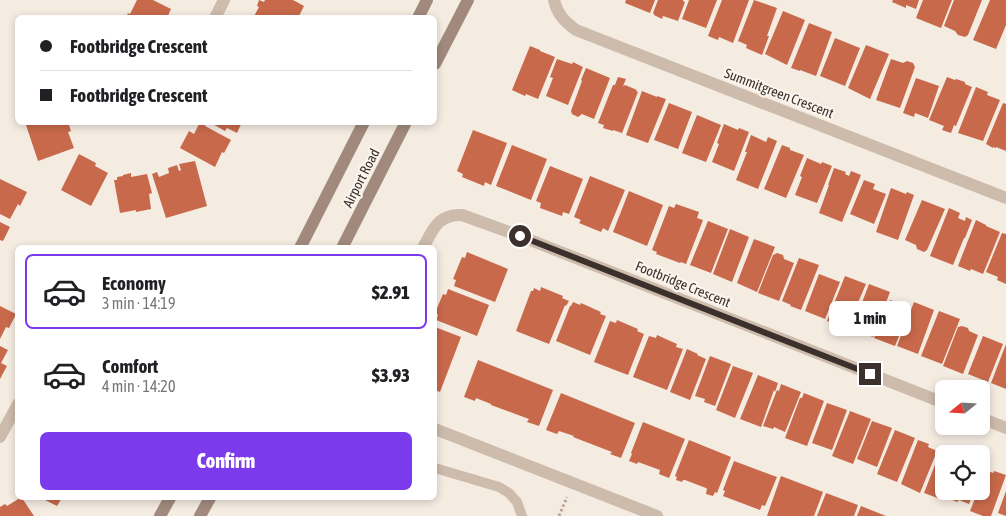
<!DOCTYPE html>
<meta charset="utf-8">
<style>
:root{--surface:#fff;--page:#f2f2f2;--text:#202124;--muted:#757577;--line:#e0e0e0;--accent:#7c3aed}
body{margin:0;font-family:"Asap Condensed",sans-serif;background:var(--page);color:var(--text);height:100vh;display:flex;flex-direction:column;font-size:19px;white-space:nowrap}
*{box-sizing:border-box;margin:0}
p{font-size:16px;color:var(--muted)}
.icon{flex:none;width:28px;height:28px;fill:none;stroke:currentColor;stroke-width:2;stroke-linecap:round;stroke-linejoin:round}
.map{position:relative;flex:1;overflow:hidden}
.side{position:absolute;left:15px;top:245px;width:422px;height:255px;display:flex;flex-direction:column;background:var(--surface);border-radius:8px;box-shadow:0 2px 8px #0003}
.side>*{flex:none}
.hud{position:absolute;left:15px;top:15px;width:422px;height:110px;border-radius:8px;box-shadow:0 2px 8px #0003;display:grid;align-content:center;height:110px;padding:0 25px;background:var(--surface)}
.needle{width:32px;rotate:252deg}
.controls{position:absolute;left:935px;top:380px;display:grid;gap:10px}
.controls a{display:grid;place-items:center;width:55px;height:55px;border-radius:8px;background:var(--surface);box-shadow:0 2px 8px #0003;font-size:25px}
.end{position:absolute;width:22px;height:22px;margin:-11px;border:6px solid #3b302b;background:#fff;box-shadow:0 0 0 2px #fff}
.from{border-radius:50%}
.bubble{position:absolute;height:35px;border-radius:8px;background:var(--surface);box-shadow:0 2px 8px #0003;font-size:16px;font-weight:800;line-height:35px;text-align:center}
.hud b{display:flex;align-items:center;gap:18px;height:48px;font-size:19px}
.hud b+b{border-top:1px solid var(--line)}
.hud i{width:12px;height:12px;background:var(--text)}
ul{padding:9px 0 0;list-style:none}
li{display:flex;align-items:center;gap:15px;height:75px;margin:0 10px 8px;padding:0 15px;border:2px solid transparent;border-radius:8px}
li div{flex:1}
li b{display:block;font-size:19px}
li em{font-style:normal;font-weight:800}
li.on{border-color:var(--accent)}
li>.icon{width:45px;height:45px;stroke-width:1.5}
.button{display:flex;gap:10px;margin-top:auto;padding:10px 25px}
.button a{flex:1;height:58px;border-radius:8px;background:var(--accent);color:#fff;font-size:20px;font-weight:800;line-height:58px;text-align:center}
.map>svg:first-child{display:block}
</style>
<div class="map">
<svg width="1006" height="516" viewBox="0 0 1006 516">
<rect width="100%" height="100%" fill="#f4ebe1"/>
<path fill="#c8694b" d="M137,0H153L171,9L167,18H126L128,13L130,14Z
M259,0L264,2L265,0H293L304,6L298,18H253L259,7L257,6Z
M626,0H655L650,13L625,3Z
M658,0H683V1L685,2L678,21L663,16L662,19L654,15V14L653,13Z
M689,0H717L706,28L682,19Z
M722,0H749L733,43L719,37L718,40L708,36Z
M754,0L777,8L767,36H769L762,55L746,48L747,45L738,41Z
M893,0H919L916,9L906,5V8L892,2Z
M923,0H952L941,28L916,18Z
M954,0H982L968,35L965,37L958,35L955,31L944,26Z
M990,0H1006V25L996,49L973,40Z
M783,11L805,20L787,65L765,54Z
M809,23L832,32L816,76L800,70V71L791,68Z
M835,38L860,48L845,86L820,76Z
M866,45L889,54L870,99L848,88Z
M530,46L540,50V51L555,57L538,99L526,94L525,96L512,90Z
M557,59L572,64L573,62L583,67L568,105L546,96L553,78L550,77Z
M891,59L903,63L907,61L913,63L915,67L900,108L876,100Z
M586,68L610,78L594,119L582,114L578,117L572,114L571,111L582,81L581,80Z
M618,77L626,79L623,86L625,85L637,90L636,91L638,92L622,133L613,130V131L603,128L604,125L598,123L613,85H615Z
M947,77L955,80L956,79L965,82V84L972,87L956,126L954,125L951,133L942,130L944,126L929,120Z
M916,78L939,86L928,118L915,113L914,117L903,113Z
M976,87L988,92L987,95L1000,100L983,141L958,133Z
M642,91L657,97V96L666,99L648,143L626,135Z
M669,103L692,112L678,149L654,140Z
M1003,103L1006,104V151L996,147V148L993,147V148L986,144Z
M697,115L721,125L706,162L682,153Z
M25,122H68L71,131L68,132L74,148L38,161Z
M200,122H206L205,126L231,140L224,153L222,152L215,167L180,148L189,131L194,134Z
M209,122H242L237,133L227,128L225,131Z
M724,124L738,130L739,128L749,132L734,171L712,162L719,144L717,143Z
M473,130L507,143L491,185L485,182L484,186L462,177L463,174L457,171Z
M751,135L766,142L768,137L777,141L758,189L736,180L747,152H745Z
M512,145L547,159L531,200L496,186Z
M782,145L790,148V150L804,155L786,198L764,189Z
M79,154L96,163L95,166L108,173L91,206L61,190Z
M807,158L821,164L822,162L832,166L817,203L795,195L802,177L800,176Z
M195,161L207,206L166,218L152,174L157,172L159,177L169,173L168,168L177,165L179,171L181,170L179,164Z
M550,166L583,179L569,214L563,212L562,216L540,208L541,203L536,201Z
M834,168L846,172L845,174L849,176L851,171L861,175L842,222L819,213L829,185H828Z
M131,173V177L147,174L152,193L149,194L151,209L136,212V210L120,213L114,180H117V177L123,176V175Z
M590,176L625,190L608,231L603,228L601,232L579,223L581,220L574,217Z
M0,179L27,192L20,206L18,204L10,219L0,214Z
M864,180L875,184L873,189L886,194L874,224L850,214Z
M891,188L906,194L907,192L914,195L898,240L876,232Z
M629,191L663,205L647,246L613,232Z
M922,200L945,209L927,250L924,252L917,249L916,245L905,240Z
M676,204L699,212L697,218L703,220L686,264L681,262L680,263L656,254L657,252L652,250L669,206L674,208Z
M949,208L960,213L958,218L965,221L966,217L972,220L965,238H964L953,265L930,256Z
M976,220L986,225V226L1000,232L983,274L971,269L970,271L958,266Z
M708,221L728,229L711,273L690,265Z
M0,222L10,227L3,241L0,240Z
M730,229L749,237L732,282L713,274Z
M1002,233L1006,234V284L997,280L998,277L986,272Z
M754,239L775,247L757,292L737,283Z
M467,252L508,269L495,302L454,286L456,280L453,279L462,257L465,258Z
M777,253L783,255L784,259L794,263L779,301L758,293L773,255Z
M799,258L819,265L801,310L790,306L791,305L782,301Z
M819,274L840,282L825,319L805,311Z
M845,276L866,284L847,328L827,321Z
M869,284L890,292L873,337L852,329Z
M541,287L563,296L562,298L569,301L566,306L565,305L549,344L516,331L531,291H533L534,288L540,291Z
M448,289L489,305L477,336L436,320L438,315L435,313L443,294L446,295Z
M890,300L911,307L895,346L874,338Z
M573,302L580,305L581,303L601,312L600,314L606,316L590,355L556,341L570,306H571Z
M914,302L934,310L918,354L897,346Z
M0,306L16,314L9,328L6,327L0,339Z
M939,311L960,319L942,364L921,356Z
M617,320L638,329L637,331L644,334L628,375L594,362L610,321L616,323Z
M962,326L968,328L969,331L978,335L963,374L943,366L958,327Z
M435,327L461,337L440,392L435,390Z
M657,335L677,344L676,347L683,349L667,390L633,377L649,336L656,338Z
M983,336L1003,344L988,382L968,374Z
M1006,344V389L991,383Z
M0,346L8,350L1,363L7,366L0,379Z
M687,349L698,354L697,355L706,359L690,400L670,392Z
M710,356L731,364L715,406L704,402L705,399L695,396Z
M478,360L553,390L539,426L527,422L529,419L491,405V404L476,398L475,401L464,397Z
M733,366L753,373L735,418L716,410Z
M758,375L778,383L775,392L774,390L761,427L740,419Z
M781,384L801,392L785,432L774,427L773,429L763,426L777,390L779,391Z
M561,393L635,423L621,458L610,454L612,452L573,437L574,436L559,431L557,434L546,430Z
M804,393L824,401L807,446L785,438L800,398H802Z
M827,403L847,410L832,450L812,443Z
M850,411L871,419L853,464L832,456Z
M872,421L892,428L877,467L857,459Z
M643,422L685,439L669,478L659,474L660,470L638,462L637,464L629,461L632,454L631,453Z
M895,430L915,438L897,482L877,474Z
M689,440L731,457L717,493L715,492L713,496L706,494L707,489L706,488L685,480H683L682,482L676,480L677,477L675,476Z
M918,440L929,444L928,447L937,451L920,493L901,484Z
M940,452L944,453V491H947L943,500L924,493Z
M734,461L777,477L765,506L762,505L760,510L723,496L725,491L723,490Z
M986,470L993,473L994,471L1006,475L991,516H983L970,511L978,491H981V482Z
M781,476L823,492L814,516H767Z
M951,491H974L969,504L959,500L957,502L950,499L949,496Z
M1006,491V516L998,513Z
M826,493L858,505L854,516H817Z
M20,498H22L34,516H0V507L5,504L7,506Z
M41,498H62L57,506Z
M861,506L886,516H857Z"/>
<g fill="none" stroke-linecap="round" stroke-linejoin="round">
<path stroke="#b9a596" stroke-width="3" stroke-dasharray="2.5 2.5" stroke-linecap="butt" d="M559,516L567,497"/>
<path stroke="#cdbbac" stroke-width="10" d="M435,468L499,487L509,493L517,502L522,516"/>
<path stroke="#cdbbac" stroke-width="12" d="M554,0C557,14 565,22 576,30L1006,198
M215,18L224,0
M423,248C433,229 438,214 462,215L520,236L944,403
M981,418L1006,428
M435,429L657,516
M0,437L18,404"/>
<path stroke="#a18a7d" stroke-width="12" d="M418,18L427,0
M435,64L468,0
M300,248L364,122
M342,248L406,122
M160,516L170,498
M200,516L210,498"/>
</g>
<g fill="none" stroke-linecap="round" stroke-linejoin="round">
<path stroke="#3b302b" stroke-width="6" d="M520,236L870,374"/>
</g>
<g text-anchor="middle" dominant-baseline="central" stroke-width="4.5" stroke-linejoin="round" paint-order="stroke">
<g font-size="14" fill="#3b302b" stroke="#fbf5ee">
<text transform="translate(779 93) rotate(21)">Summitgreen Crescent</text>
<text transform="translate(361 178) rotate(-63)">Airport Road</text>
<text transform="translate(683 284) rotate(22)">Footbridge Crescent</text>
</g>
</g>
</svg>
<div class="controls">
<a><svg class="needle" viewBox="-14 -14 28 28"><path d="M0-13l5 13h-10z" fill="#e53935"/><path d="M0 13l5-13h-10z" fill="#757577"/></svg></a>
<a><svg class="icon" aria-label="locate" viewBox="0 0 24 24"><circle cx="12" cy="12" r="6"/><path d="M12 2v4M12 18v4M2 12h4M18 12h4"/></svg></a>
</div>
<i class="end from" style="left:520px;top:236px"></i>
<i class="end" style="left:870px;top:374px"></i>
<div class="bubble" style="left:829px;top:301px;width:82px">1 min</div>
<div class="hud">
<b><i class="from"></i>Footbridge Crescent</b>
<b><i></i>Footbridge Crescent</b>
</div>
<section class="side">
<ul>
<li class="on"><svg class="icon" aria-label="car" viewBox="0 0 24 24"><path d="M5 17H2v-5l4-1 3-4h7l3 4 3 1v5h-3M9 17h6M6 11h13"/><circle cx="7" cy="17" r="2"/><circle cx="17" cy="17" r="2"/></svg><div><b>Economy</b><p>3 min · 14:19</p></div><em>$2.91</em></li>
<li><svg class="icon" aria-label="car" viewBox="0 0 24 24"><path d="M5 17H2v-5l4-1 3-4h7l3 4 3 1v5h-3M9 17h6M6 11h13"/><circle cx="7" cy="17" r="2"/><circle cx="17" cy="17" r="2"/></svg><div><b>Comfort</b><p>4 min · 14:20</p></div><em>$3.93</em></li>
</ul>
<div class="button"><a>Confirm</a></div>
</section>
</div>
